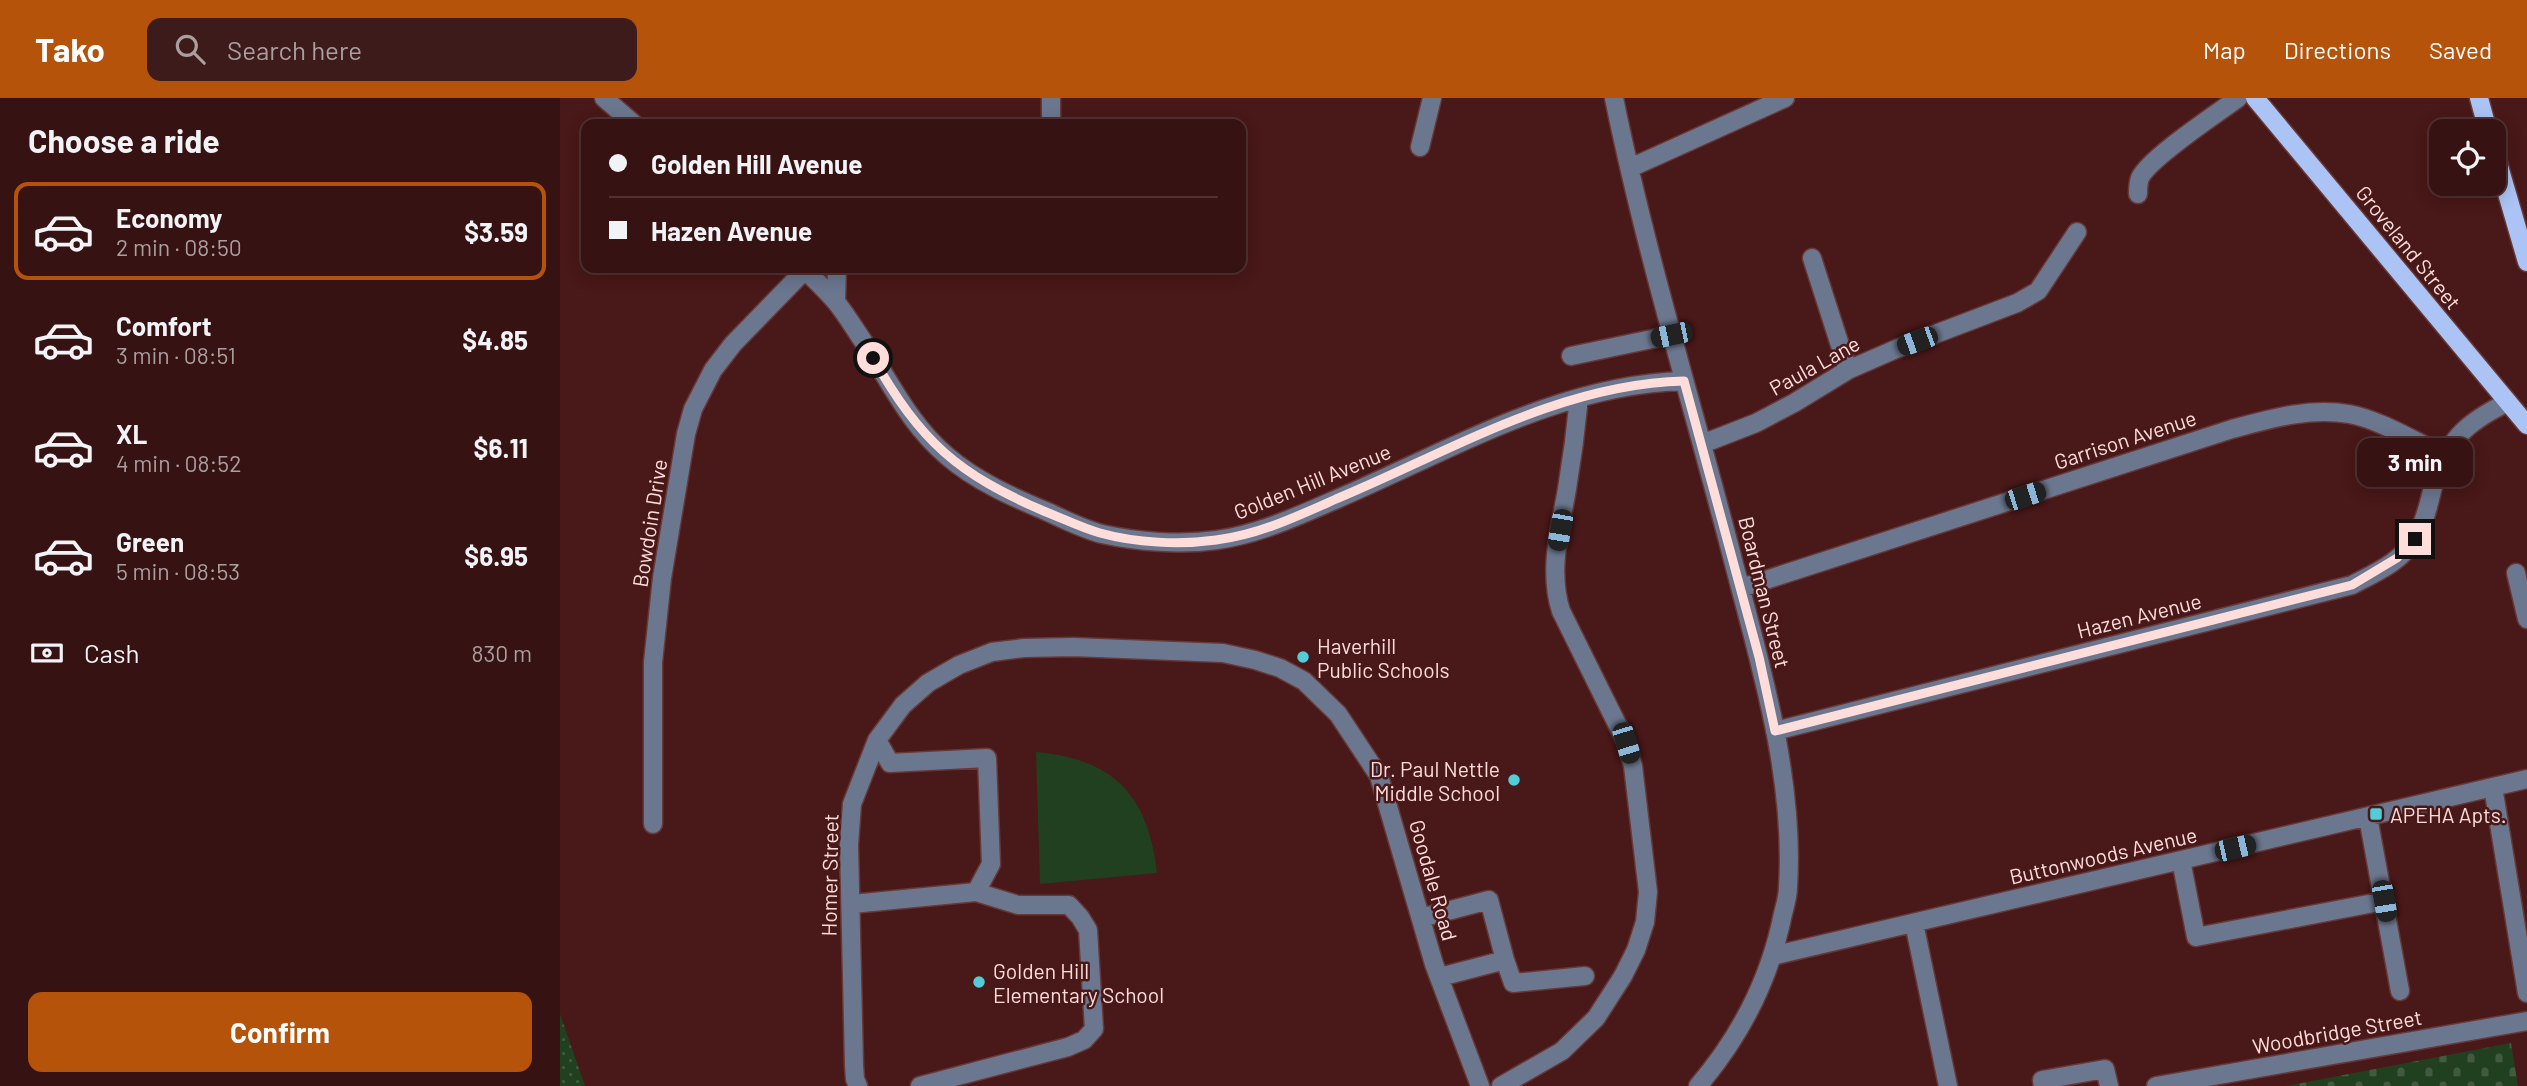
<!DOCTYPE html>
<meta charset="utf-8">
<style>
:root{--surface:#371212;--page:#3e1b1b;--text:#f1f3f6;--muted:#aa9e9f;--line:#513232;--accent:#b45309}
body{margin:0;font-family:Barlow,sans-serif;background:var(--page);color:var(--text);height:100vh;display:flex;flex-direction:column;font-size:26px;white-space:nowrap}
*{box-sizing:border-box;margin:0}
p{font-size:23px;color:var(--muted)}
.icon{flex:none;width:38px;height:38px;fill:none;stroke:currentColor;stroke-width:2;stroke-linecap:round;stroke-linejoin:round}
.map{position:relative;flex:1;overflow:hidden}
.sheet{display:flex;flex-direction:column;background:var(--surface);width:560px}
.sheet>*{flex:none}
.banner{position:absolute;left:21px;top:21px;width:665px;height:154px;border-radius:14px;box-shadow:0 4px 18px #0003,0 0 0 2px var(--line);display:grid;align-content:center;height:154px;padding:0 28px;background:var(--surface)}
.controls{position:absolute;left:1869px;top:21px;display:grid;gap:14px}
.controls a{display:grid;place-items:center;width:77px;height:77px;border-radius:14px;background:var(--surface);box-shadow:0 4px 18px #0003,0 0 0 2px var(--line);font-size:35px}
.end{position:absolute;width:32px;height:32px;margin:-16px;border:9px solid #feddda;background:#111;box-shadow:0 0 0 4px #111}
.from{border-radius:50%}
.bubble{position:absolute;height:49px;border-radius:14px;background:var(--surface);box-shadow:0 4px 18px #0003,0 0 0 2px var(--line);font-size:23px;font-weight:700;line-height:49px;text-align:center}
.car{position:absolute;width:21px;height:42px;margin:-21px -10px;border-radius:9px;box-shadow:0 0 5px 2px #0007;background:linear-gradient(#222 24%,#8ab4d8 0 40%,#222 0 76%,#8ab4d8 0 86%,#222 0)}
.banner b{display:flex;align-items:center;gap:24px;height:66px;font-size:26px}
.banner b+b{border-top:2px solid var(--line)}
.banner i{width:18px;height:18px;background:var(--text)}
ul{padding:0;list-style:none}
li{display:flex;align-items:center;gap:21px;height:98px;margin:0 14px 10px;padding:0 14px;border:4px solid transparent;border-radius:14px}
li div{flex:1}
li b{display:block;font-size:26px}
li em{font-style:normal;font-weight:700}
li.current{border-color:var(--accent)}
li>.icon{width:63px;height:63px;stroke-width:1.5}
h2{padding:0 28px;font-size:32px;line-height:84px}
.pay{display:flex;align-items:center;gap:18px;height:77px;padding:0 28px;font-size:26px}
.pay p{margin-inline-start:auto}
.cta{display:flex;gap:14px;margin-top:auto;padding:14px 28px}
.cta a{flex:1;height:80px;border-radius:14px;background:var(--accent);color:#fff;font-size:28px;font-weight:700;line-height:80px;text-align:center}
header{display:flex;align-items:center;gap:42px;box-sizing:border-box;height:98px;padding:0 35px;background:var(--accent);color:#fff}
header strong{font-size:33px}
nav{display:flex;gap:38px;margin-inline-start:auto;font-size:24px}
.search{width:490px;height:63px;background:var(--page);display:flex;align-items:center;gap:18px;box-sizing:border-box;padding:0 24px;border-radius:14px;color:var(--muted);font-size:26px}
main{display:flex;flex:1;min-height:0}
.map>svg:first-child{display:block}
</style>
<header>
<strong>Tako</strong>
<div class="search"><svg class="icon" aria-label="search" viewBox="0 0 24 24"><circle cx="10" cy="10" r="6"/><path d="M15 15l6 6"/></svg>Search here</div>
<nav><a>Map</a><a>Directions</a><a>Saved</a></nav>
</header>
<main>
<section class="sheet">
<h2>Choose a ride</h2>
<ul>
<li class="current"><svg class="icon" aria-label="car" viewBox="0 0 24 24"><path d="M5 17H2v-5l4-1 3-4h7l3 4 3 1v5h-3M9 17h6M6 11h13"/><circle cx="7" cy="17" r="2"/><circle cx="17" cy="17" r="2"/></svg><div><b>Economy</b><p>2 min · 08:50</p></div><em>$3.59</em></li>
<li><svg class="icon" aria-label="car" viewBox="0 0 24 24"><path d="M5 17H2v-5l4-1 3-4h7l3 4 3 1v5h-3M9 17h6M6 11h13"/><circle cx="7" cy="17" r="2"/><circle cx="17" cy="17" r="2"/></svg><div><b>Comfort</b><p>3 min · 08:51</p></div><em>$4.85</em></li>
<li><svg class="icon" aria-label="car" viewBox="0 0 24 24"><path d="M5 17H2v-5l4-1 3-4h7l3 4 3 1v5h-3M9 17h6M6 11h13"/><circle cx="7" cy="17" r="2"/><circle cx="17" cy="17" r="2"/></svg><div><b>XL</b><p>4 min · 08:52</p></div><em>$6.11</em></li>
<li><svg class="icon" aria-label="car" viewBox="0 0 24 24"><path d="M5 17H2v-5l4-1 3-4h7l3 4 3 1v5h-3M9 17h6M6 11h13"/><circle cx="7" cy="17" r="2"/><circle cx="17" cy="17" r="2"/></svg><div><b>Green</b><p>5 min · 08:53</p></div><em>$6.95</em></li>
</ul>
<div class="pay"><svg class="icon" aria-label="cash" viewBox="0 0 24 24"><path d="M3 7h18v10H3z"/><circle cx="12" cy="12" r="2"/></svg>Cash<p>830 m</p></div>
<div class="cta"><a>Confirm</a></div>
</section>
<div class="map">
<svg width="1967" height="988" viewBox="0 0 1967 988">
<defs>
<pattern id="cemetery-stones" width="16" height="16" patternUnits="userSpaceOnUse" patternTransform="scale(1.75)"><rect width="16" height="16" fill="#214020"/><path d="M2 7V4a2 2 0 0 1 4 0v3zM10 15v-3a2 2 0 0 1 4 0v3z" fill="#425b40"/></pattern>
<pattern id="park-dots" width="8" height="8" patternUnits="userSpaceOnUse" patternTransform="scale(1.75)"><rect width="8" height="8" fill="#214020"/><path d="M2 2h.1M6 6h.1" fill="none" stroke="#425b40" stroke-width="1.8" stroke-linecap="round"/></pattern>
</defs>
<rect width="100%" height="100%" fill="#491818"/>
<path fill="url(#cemetery-stones)" d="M1951,945L1958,988H1726Z"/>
<path fill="url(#park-dots)" d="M0,916L25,988H0Z"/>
<path fill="#214020" d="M476,654C554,661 588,697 597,775L480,786Z"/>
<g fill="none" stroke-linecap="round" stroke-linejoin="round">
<defs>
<path id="minor" d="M44,0L74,26
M491,0V26
M1054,0C1086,157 1134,311 1174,466C1201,569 1235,681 1228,789C1228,801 1223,813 1221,825C1207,887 1179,940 1138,988
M860,49L872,0
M1070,70L1225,0
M1578,96C1578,91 1578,85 1580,80C1589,60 1658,15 1678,0
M1252,160L1288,272
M243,170C254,181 266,192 276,204C286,216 294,230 303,243C330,283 349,326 387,358C416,383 452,399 488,414C505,422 523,431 542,436C578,444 621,447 657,442C699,436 738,418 777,401C889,353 1000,286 1124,283
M276,203L277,170
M1011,258L1111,237
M1142,346L1196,325L1234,305L1288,272L1336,251L1457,205L1478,193L1517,134
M1956,475L1967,521
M1181,490L1672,331C1710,321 1749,309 1789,316C1818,321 1856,344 1884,357
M1215,633L1792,487C1815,475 1843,463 1856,439C1865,424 1869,405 1873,389C1887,342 1905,325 1948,304
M1933,689L1967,895
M1808,719L1840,893
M93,726V564L102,480L126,336L133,311L153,272L173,246L245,172
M1621,762L1636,839L1824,803
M292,806L416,794L431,766L427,660L330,665L317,642
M861,820L929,802L945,862L880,879
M1354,825L1388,988
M1212,858L1967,681
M945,862L953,885L1025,878
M298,988L295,981L294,967L289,747L292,706L317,642L343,607L368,585L399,567L432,554L464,550L513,549L663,555L695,562L720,570L744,583L778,616L819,678L874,866L920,988
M360,988L508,949L524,942L534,931L528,832L520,819L509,807H458L416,794
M941,988L1002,953L1036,920L1063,878L1076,852L1085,824L1088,794L1073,668L1066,644L1001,513C988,473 1000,431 1007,391C1012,361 1016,331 1019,300
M1483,988L1482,982L1545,971L1549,988
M1596,988L1967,923"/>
<path id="major" d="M1695,0L1967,327
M1919,0L1928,33
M1934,51L1967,164"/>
</defs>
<use href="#minor" stroke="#663837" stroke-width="21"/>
<use href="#major" stroke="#663837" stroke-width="21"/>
<use href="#minor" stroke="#6b778f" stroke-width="18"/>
<use href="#major" stroke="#abc4f5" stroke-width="18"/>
</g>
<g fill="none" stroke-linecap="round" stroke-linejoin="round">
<path stroke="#feddda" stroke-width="9" d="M313,260C361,344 397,376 486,414C504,421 522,430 540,435C576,445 620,447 656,442C698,437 738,418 776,401C889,354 999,286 1124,283L1199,559L1215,633L1792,487L1837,460L1855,441"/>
</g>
<g fill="#52ccd6" stroke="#491818" stroke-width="2.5">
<circle cx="743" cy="559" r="7"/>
<circle cx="954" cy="682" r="7"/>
<rect x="1809" y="709" width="14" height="14" rx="3.5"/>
<circle cx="419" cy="884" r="7"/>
</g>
<g text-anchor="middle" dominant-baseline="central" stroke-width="5" stroke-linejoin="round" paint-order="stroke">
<g font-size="21" fill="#feddda" stroke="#491818">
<text transform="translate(1849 149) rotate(51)">Groveland Street</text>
<text transform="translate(1254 267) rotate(-29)">Paula Lane</text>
<text transform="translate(1565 341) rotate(-18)">Garrison Avenue</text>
<text transform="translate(752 383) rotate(-22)">Golden Hill Avenue</text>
<text transform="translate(89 425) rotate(-81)">Bowdoin Drive</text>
<text transform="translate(1205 494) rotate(76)">Boardman Street</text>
<text transform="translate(1579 517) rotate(-14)">Hazen Avenue</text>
<text transform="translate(1543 757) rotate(-13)">Buttonwoods Avenue</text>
<text transform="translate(269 777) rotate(-89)">Homer Street</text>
<text transform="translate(874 782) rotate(74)">Goodale Road</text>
<text transform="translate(1777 933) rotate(-10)">Woodbridge Street</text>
</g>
<g font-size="21" fill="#feddda" stroke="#491818" text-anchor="start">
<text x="757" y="547">Haverhill<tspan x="757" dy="24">Public Schools</tspan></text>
<text x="940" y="670" text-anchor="end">Dr. Paul Nettle<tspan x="940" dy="24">Middle School</tspan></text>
<text x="1830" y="716">APEHA Apts.</text>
<text x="433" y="872">Golden Hill<tspan x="433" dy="24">Elementary School</tspan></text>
</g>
</g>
</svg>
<div class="controls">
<a><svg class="icon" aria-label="locate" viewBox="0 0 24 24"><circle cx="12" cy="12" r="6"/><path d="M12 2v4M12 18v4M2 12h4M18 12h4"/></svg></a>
</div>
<i class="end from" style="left:313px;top:260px"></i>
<i class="end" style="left:1855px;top:441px"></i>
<div class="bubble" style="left:1797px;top:340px;width:116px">3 min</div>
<i class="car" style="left:1111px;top:237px;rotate:258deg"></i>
<i class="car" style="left:1357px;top:243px;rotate:250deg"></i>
<i class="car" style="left:1465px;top:398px;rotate:72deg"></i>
<i class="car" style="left:1000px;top:432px;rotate:190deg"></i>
<i class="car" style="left:1066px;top:645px;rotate:163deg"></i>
<i class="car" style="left:1675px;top:750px;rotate:77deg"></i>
<i class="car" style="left:1824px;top:803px;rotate:170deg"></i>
<div class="banner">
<b><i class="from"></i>Golden Hill Avenue</b>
<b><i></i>Hazen Avenue</b>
</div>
</div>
</main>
